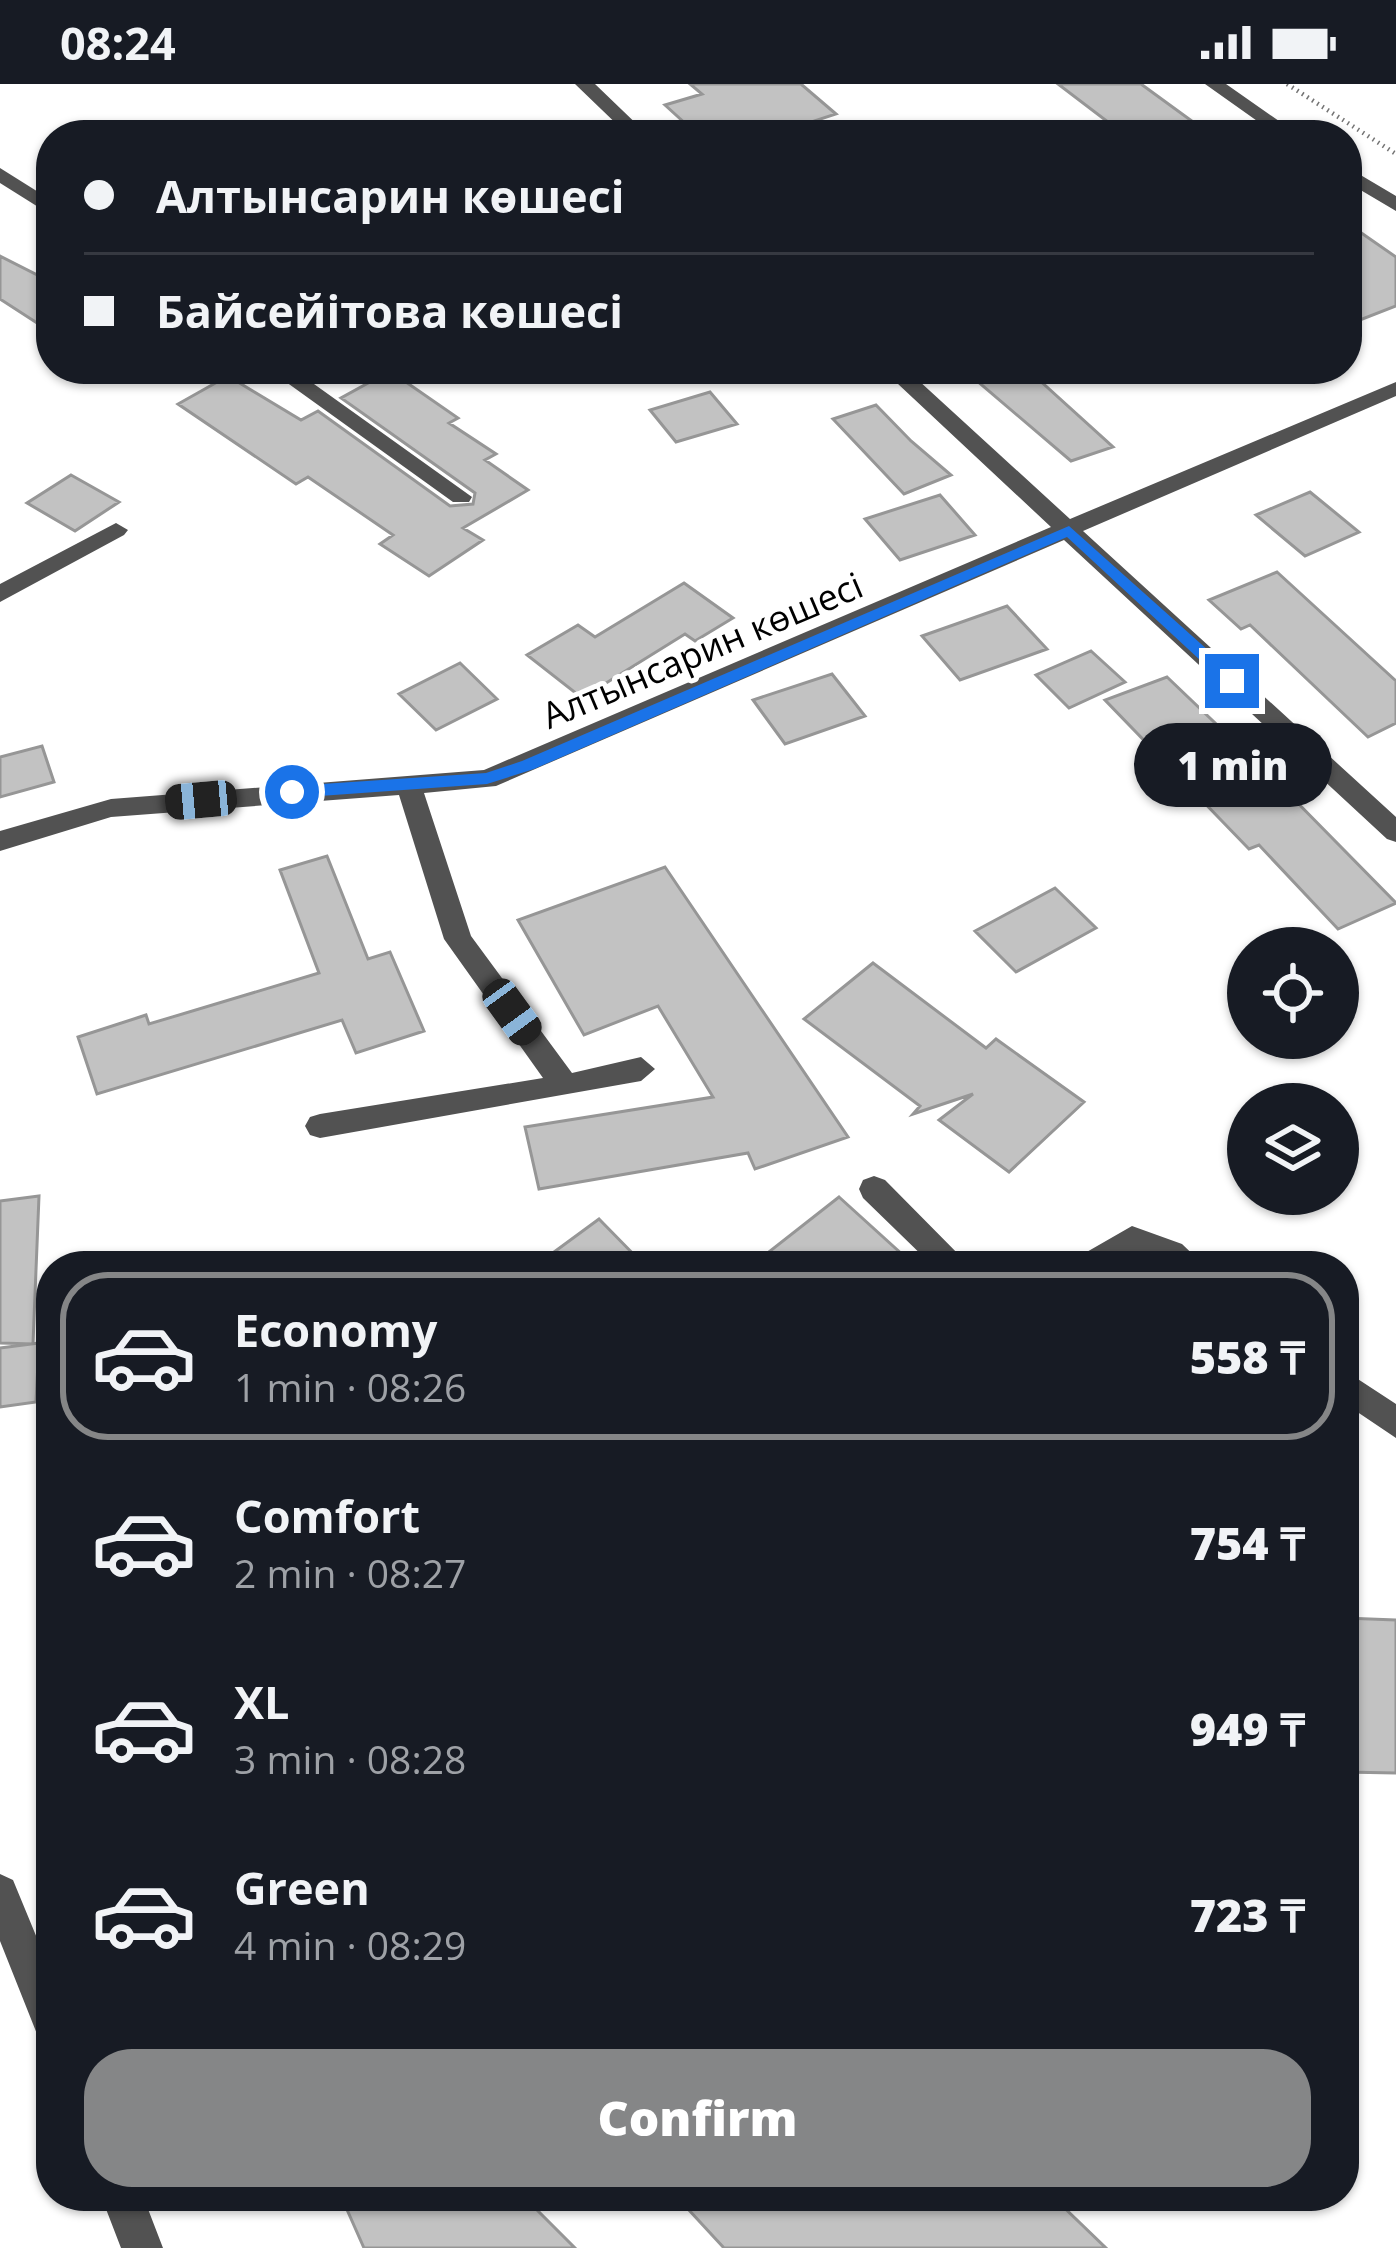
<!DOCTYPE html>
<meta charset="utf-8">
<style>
:root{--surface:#171b24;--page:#20242c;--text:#f1f3f6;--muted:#9ea1a6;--line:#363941;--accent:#858687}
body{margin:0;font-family:"Open Sans",sans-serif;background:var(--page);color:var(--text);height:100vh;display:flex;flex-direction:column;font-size:45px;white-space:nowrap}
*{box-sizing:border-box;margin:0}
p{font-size:39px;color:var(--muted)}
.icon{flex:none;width:66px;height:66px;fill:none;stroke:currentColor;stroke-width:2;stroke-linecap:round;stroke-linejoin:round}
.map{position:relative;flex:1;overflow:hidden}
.side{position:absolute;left:36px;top:1167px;width:1323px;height:960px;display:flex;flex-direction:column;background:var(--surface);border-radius:48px;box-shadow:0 3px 9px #0004}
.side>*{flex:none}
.top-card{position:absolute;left:36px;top:36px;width:1326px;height:264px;border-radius:48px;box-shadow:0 3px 9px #0004;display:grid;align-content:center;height:264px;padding:0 48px;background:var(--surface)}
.buttons{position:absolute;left:1227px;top:843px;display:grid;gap:24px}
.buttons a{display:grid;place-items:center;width:132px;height:132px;border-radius:50%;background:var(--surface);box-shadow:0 3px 9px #0004;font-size:60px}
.end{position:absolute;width:54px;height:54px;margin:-27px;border:15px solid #1a73e8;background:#fff;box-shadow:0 0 0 6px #fff}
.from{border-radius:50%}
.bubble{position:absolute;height:84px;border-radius:42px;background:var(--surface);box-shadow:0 3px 9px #0004;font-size:39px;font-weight:800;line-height:84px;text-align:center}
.car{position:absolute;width:36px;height:72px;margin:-36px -18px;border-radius:15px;box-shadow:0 0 9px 3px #0007;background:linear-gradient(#222 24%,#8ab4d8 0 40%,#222 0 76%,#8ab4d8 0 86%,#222 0)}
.top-card b{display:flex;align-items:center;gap:42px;height:114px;font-size:45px}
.top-card b+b{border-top:3px solid var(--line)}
.top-card i{width:30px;height:30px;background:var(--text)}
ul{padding:21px 0 0;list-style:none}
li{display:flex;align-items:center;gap:36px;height:168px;margin:0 24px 18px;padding:0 24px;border:6px solid transparent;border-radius:48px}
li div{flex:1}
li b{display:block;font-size:45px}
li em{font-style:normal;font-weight:800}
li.selected{border-color:var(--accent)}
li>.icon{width:108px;height:108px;stroke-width:1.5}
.action{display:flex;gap:24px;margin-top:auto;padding:24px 48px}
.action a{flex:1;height:138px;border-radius:48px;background:var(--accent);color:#fff;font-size:48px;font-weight:800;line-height:138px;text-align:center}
.status{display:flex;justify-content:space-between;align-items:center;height:84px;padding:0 60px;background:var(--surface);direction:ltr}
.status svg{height:33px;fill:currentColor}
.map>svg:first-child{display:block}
</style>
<div class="status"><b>08:24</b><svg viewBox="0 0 49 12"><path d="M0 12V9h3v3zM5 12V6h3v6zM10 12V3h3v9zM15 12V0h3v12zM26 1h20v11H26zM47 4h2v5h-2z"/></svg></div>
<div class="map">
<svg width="1396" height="2164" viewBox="0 0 1396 2164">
<rect width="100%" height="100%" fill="#fff"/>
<path fill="#c2c2c2" stroke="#969696" stroke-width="3" d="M690,0H801L836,30L811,38L826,51H698L665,21L702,10Z
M1058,0H1141L1211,51H1125Z
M1347,139L1396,173V222L1347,241Z
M0,172L51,198V248L0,215Z
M963,285H1027L1113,363L1071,377Z
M390,287L458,334L449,339L496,370L485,376L528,406L463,444L483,456L429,492L380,460L393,451L308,393L296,400L178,320L228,292L301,336L318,327L450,422L473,420L475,409L341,314Z
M710,308L737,340L676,358L650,326Z
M876,321L911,357L951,391L904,410L833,335Z
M71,391L119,418L75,447L27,419Z
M1310,408L1359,448L1305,472L1256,431Z
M940,411L975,451L900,476L865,435Z
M1277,488L1396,597V639L1368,653L1250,541L1241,545L1209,516Z
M684,499L733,534L695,557L685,550L582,614L527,571L578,541L595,553Z
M1007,522L1047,565L960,596L922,552Z
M1091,567L1125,598L1069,624L1036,591Z
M460,579L497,615L436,646L399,610Z
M832,590L865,632L785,660L753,616Z
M1167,593L1280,701L1396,819L1338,845L1259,761L1249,765L1105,616Z
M42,662L54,698L0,713V673Z
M327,772L368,875L390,868L424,947L356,969L342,936L97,1010L78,953L146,931L149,940L319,889L280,786Z
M665,783L848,1053L755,1085L748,1069L539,1105L525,1043L713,1013L658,922L584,951L518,836Z
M1055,804L1096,844L1016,888L975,847Z
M873,879L986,964L996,955L1084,1018L1009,1088L939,1036L973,1010L913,1030L920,1022L804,935Z
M39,1112L33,1260L0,1259V1117Z
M839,1113L915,1182H751Z
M599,1135L645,1182H535Z
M39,1259L36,1318L0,1323V1264Z
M1344,1534L1396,1536V1689L1344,1688Z
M341,2112H523L575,2164H364Z
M676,2112H1052L1106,2164H724Z"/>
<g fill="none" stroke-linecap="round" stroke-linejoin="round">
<path stroke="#747474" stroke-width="4.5" stroke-dasharray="1.5 4.5" stroke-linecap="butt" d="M1287,0L1396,70"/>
<path fill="#525252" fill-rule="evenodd" d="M575,0H595L648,51H628Z
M1205,0H1226L1299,51H1277Z
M1347,83L1396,112V127L1347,98Z
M0,84L51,116V131L0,99Z
M268,285H293L472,413L469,418H453Z
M882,285H906L1070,435L1396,298V312L1083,447L1396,733V758L1387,755L1064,456L496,702L424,709L471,852L572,989L641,973L655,985L641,997L320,1054L310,1051L305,1042L310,1033L320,1030L543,994L444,855L399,711L111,733L0,767V747L111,715L484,686L1051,443Z
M116,439L128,446L124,451L0,518V500Z
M874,1092L885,1096L970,1182H933L863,1114L859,1105L863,1096Z
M1132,1142L1182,1160L1205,1182H1165L1135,1169L1115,1182H1073L1078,1173Z
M1344,1286L1396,1320V1354L1344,1319Z
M0,1790L13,1796L51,1888V1956L37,1950L0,1857Z
M101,2112H143L163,2164H121Z"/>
</g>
<path fill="#1a73e8" d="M1069,442L1238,593V601H1227L1067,453L534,685L487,700L292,714L283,708L292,702L486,689L522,677Z"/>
<g text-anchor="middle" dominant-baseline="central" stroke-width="10" stroke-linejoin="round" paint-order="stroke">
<g font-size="36" fill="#000" stroke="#fff">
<text transform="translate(702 566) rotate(-23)">Алтынсарин көшесі</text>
</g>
</g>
</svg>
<div class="buttons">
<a><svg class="icon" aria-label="locate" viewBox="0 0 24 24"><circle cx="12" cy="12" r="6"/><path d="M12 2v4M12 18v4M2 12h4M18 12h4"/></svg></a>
<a><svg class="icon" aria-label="layers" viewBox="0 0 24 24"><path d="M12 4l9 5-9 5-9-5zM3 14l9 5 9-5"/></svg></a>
</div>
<i class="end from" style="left:292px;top:708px"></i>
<i class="end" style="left:1232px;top:597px"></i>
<div class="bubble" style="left:1134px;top:639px;width:198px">1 min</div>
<i class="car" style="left:201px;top:716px;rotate:265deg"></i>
<i class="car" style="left:512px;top:928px;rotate:144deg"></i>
<div class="top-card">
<b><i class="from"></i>Алтынсарин көшесі</b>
<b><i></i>Байсейітова көшесі</b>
</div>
<section class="side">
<ul>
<li class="selected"><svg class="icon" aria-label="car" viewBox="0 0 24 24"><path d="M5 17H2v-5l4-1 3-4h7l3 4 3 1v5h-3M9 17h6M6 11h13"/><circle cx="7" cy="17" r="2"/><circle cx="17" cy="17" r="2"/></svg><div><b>Economy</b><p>1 min · 08:26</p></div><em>558 ₸</em></li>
<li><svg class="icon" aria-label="car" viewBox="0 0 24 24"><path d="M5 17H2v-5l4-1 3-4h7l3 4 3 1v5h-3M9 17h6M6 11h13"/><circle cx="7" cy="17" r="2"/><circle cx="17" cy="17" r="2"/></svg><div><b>Comfort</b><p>2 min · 08:27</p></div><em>754 ₸</em></li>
<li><svg class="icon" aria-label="car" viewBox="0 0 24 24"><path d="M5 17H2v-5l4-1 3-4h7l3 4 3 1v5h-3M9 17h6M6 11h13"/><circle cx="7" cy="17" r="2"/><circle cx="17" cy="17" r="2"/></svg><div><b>XL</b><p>3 min · 08:28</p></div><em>949 ₸</em></li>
<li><svg class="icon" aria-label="car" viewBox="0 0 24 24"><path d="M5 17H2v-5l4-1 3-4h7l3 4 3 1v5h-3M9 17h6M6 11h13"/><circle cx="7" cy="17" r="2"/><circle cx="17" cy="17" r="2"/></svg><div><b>Green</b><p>4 min · 08:29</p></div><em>723 ₸</em></li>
</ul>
<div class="action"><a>Confirm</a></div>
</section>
</div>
